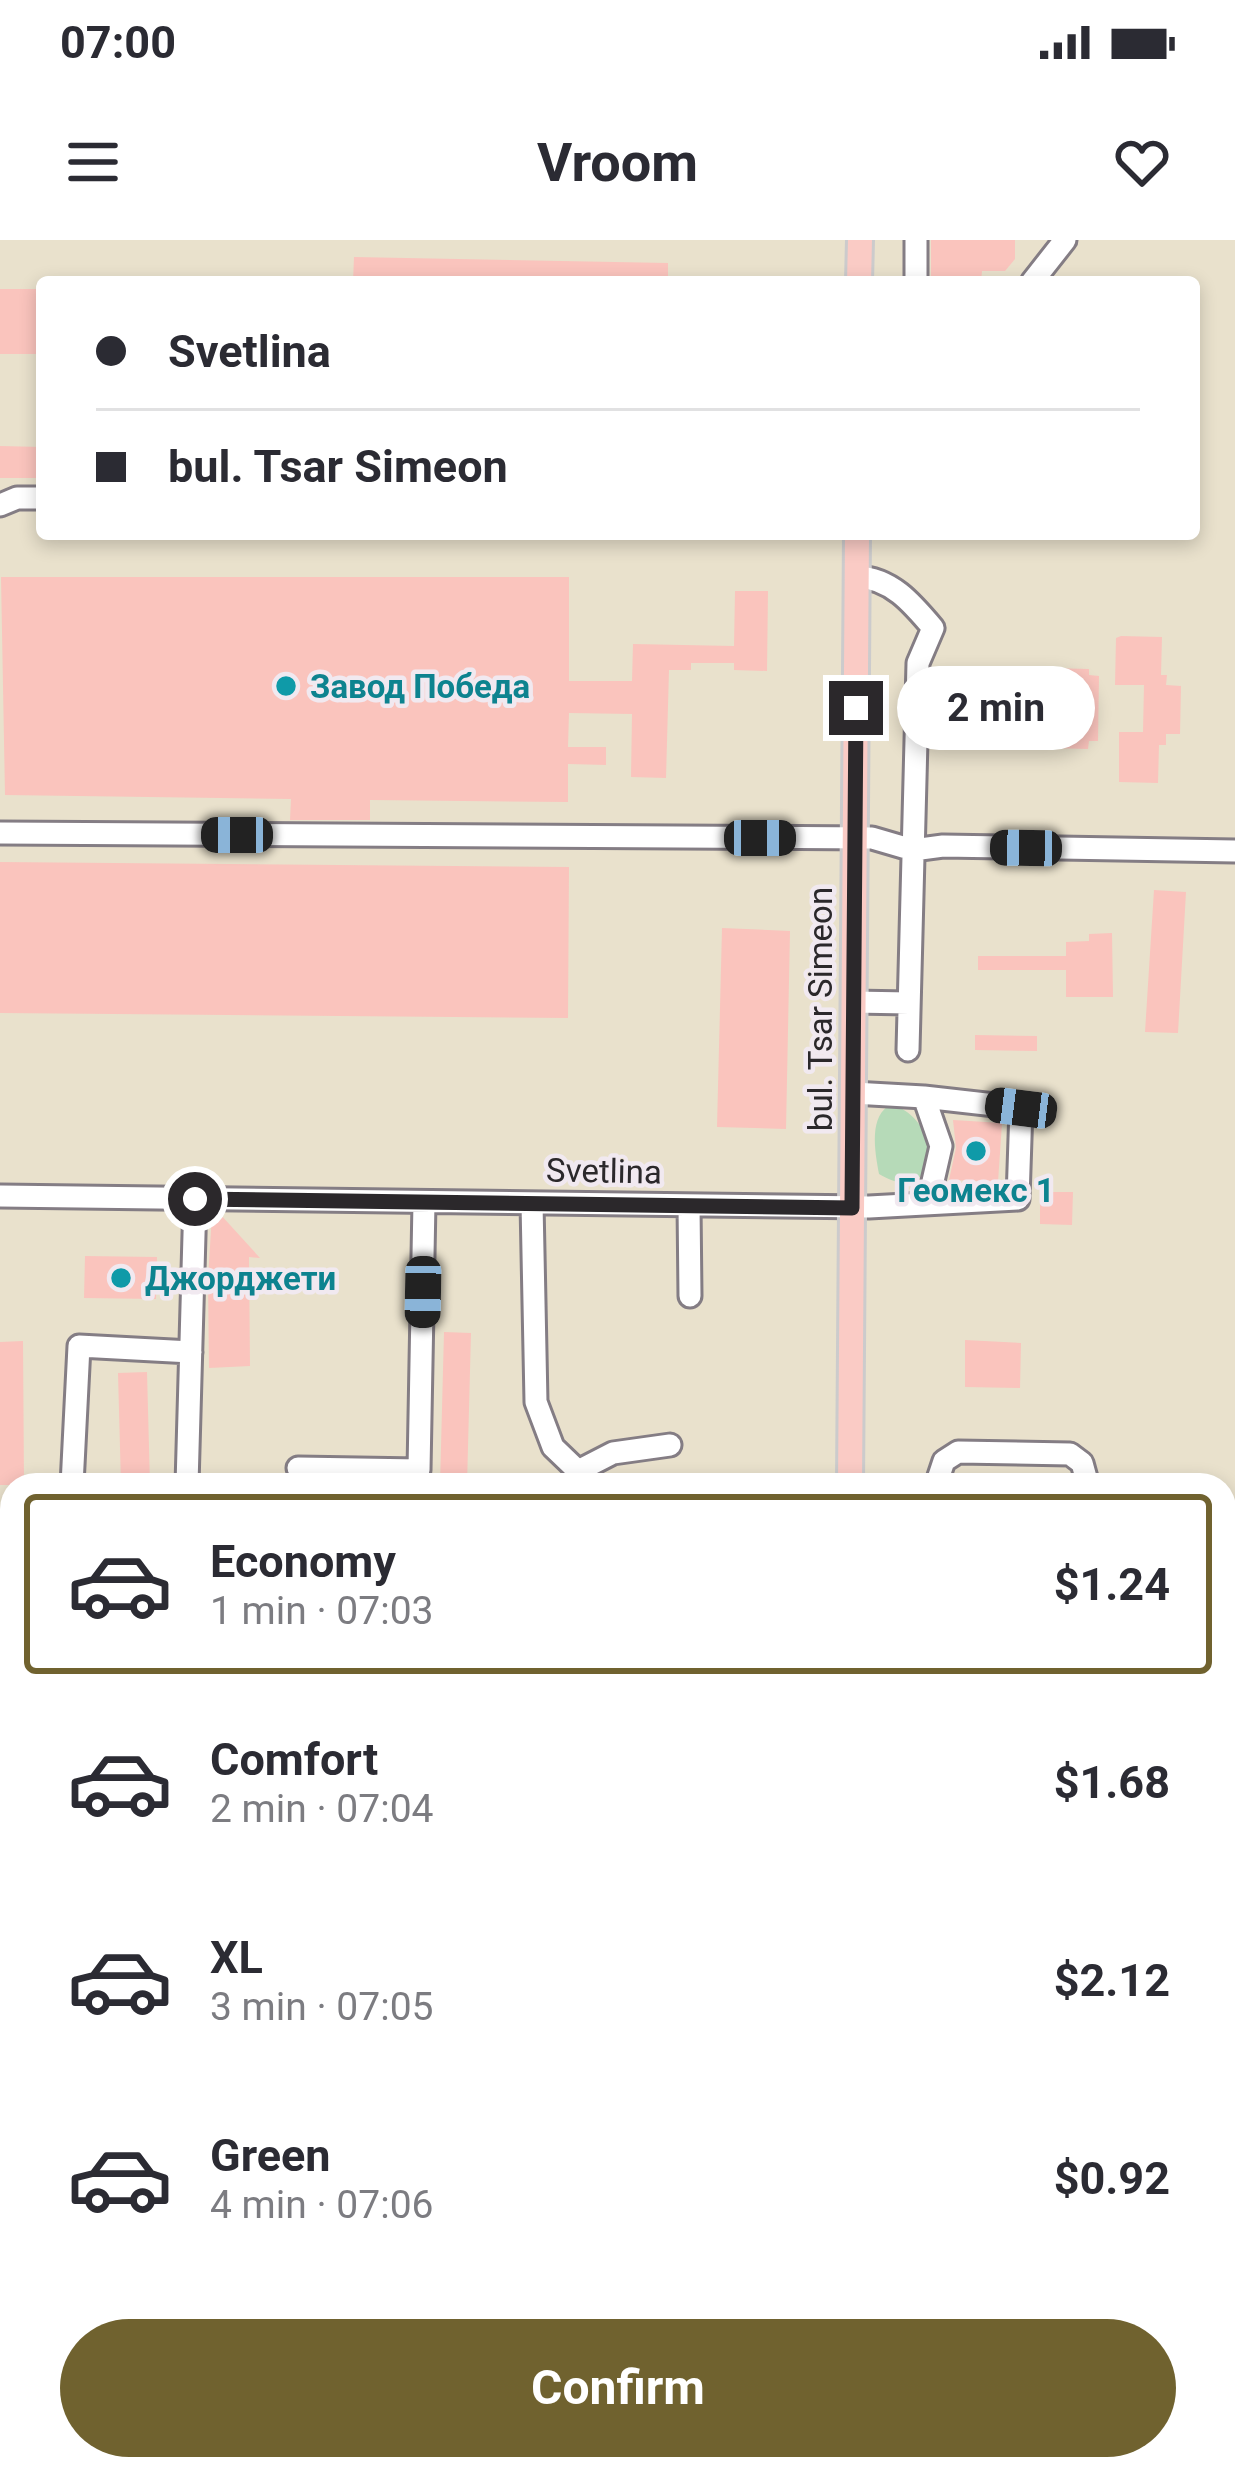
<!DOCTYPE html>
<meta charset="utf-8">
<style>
:root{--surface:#fff;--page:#f2f2f3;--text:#2b2b33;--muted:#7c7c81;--line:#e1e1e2;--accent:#70622f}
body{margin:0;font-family:Roboto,sans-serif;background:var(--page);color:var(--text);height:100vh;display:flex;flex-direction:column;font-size:45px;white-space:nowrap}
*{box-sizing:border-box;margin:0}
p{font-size:39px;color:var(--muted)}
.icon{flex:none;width:66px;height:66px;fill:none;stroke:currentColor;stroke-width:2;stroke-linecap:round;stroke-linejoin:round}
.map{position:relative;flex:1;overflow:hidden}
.drawer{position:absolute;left:0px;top:1233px;width:1236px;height:1008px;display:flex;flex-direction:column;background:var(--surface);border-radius:36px 36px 0 0;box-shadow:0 6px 18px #0003}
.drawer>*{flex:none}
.guide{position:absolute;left:36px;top:36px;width:1164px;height:264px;border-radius:12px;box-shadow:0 6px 18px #0003;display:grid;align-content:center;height:264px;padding:0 60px;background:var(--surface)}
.end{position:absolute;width:54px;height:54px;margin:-27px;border:15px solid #2b282b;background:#fff;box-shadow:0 0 0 6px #fff}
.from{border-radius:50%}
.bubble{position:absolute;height:84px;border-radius:42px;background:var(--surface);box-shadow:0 6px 18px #0003;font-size:39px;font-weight:700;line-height:84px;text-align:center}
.car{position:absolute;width:36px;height:72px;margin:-36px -18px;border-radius:15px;box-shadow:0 0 9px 3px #0007;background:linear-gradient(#222 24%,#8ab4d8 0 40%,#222 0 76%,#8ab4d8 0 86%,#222 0)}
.guide b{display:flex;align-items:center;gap:42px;height:114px;font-size:45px}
.guide b+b{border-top:3px solid var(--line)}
.guide i{width:30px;height:30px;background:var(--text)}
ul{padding:21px 0 0;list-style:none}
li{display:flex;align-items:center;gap:36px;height:180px;margin:0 24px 18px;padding:0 36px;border:6px solid transparent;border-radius:12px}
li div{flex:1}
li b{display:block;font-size:45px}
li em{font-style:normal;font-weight:700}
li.on{border-color:var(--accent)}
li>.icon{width:108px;height:108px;stroke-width:1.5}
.cta{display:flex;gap:24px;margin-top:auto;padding:24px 60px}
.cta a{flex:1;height:138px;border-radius:72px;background:var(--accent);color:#fff;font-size:48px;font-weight:700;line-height:138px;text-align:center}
.status{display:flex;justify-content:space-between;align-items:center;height:84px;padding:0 60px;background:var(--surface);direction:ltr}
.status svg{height:33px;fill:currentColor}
header{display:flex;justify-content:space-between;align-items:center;height:156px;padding:0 60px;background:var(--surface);font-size:54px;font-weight:700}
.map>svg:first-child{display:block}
</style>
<div class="status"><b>07:00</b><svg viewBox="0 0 49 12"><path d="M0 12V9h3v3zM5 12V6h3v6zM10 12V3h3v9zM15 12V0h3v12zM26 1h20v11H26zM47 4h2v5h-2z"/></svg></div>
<header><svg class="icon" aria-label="menu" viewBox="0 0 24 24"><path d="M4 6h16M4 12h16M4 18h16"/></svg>Vroom<svg class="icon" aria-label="heart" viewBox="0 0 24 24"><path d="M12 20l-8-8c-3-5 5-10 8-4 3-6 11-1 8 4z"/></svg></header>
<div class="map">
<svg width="1235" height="2241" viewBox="0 0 1235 2241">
<rect width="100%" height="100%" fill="#f1e9f0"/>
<path fill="#e9e1cc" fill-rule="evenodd" d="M0,0H1235V2241H0ZM42,42H1194V294H42ZM12,1245H1224V2229H12Z"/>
<path fill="#b6dab8" d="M892,864C950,886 936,969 879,934C875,911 868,875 892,864Z"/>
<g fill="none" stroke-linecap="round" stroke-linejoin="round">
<path stroke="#a8d7f3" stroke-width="30" d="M1224,1649L1235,1603
M1108,2241L1109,2229"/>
</g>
<path fill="#fac4bd" d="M931,0H1015V19L1005,31H982L981,42H931Z
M354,17L668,23V42H353Z
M0,49H42V114H0Z
M0,206L42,207V238H0Z
M1,337H569V441H632L633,404L734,406L735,351H768L767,431L734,430V423H691V430H669L666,538L631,537L632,474L569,473L568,507H606V525L568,524V562L370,560V580H290L291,559L5,555Z
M1121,396L1162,397L1161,435H1167L1166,445L1181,446L1180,494H1166V505H1159L1158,543L1119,542V492H1143L1144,445H1115L1116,398Z
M1050,428L1089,429V435L1099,436L1098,501H1089L1088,509L1049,508V492H1026L1027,443H1050Z
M0,622L569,627L568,778L0,773Z
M1154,650L1186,652L1178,793L1145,792Z
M722,688L790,691L786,889L717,887Z
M1112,693L1113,757H1066V730H978V716H1066V702L1089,701V694Z
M975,795L1037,796V811L975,810Z
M953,880L1002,883L998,942L949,940L956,908Z
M1040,952H1073L1072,985L1040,984Z
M212,974H220L260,1018L249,1017L250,1126L209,1128L208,1039Z
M85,1016L157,1017L156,1059L84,1058Z
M444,1092L471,1093L467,1245H440Z
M965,1100L1021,1103L1020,1148L965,1147Z
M23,1101L24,1245H0V1102Z
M147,1132L150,1245H121L118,1133Z"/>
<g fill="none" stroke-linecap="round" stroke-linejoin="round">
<defs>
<path id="minor" d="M916,42V0
M1032,42L1065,0
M0,265L17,258H42
M857,337C891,338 912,363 933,388L918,423L908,810
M916,486L941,466L997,468
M0,593L872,598L913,610L943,606L1235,611
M853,762L909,763
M853,853L924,857L941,906L928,963
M0,956L869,967L1018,959L1021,868L924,857
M532,963L536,1162L553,1207L578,1231V1245
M689,965L690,1056
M298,1228L419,1230L424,962
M578,1231L613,1213L670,1205
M72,1245L79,1106L191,1112
M187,1245L195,959
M936,1245L944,1221L958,1212L1070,1214L1082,1223L1088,1245
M0,1721H12
M0,2046L12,1965
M0,2083H12"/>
<path id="major" d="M859,42L860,0
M850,1245L857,294
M1224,2090L1235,2027
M839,2241V2229
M1198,2241L1200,2229"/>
</defs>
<use href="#minor" stroke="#847d84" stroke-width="27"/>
<use href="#major" stroke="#cccbcc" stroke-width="30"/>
<use href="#minor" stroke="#fff" stroke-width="21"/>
<use href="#major" stroke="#facbc5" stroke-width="24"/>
</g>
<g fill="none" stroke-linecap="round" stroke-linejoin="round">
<path stroke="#2b282b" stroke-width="15" d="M195,959L852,968L856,468"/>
</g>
<g fill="#0f9aa8" stroke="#f1e9f0" stroke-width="4.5">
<circle cx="286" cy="446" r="12"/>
<circle cx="976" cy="911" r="12"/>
<circle cx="121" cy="1038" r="12"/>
</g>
<g text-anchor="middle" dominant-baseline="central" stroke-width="9" stroke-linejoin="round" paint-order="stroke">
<g font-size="33" font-weight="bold" fill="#0d838f" stroke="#f1e9f0" text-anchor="start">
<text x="310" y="446">Завод Победа</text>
<text x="976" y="950" text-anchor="middle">Геомекс 1</text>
<text x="145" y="1038">Джорджети</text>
</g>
<g font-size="33" fill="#2b282b" stroke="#f1e9f0">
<text transform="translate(820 769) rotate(-90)">bul. Tsar Simeon</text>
<text transform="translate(604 931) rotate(1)">Svetlina</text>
</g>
</g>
</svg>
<i class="end from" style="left:195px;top:959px"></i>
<i class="end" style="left:856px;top:468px"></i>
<div class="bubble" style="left:897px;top:426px;width:198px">2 min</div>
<i class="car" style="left:237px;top:595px;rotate:270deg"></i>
<i class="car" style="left:760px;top:598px;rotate:90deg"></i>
<i class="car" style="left:1026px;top:608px;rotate:271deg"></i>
<i class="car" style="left:1021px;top:868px;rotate:277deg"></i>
<i class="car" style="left:423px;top:1052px;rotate:181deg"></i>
<div class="guide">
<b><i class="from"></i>Svetlina</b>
<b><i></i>bul. Tsar Simeon</b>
</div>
<section class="drawer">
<ul>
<li class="on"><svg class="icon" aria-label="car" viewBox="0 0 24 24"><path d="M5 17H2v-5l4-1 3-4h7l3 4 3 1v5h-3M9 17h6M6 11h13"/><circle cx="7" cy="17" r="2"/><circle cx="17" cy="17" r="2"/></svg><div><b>Economy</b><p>1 min · 07:03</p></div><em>$1.24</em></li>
<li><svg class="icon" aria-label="car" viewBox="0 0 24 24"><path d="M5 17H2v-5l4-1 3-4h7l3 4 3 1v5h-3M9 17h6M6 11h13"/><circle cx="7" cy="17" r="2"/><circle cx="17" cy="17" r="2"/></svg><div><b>Comfort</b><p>2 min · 07:04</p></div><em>$1.68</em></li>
<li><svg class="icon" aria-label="car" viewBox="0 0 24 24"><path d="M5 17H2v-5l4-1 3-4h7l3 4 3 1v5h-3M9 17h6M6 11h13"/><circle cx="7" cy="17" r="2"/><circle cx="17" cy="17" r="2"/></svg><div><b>XL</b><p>3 min · 07:05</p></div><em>$2.12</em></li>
<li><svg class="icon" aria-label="car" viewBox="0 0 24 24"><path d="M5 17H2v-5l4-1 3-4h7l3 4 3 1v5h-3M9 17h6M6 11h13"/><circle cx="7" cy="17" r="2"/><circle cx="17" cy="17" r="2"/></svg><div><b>Green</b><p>4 min · 07:06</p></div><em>$0.92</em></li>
</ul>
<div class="cta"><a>Confirm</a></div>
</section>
</div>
